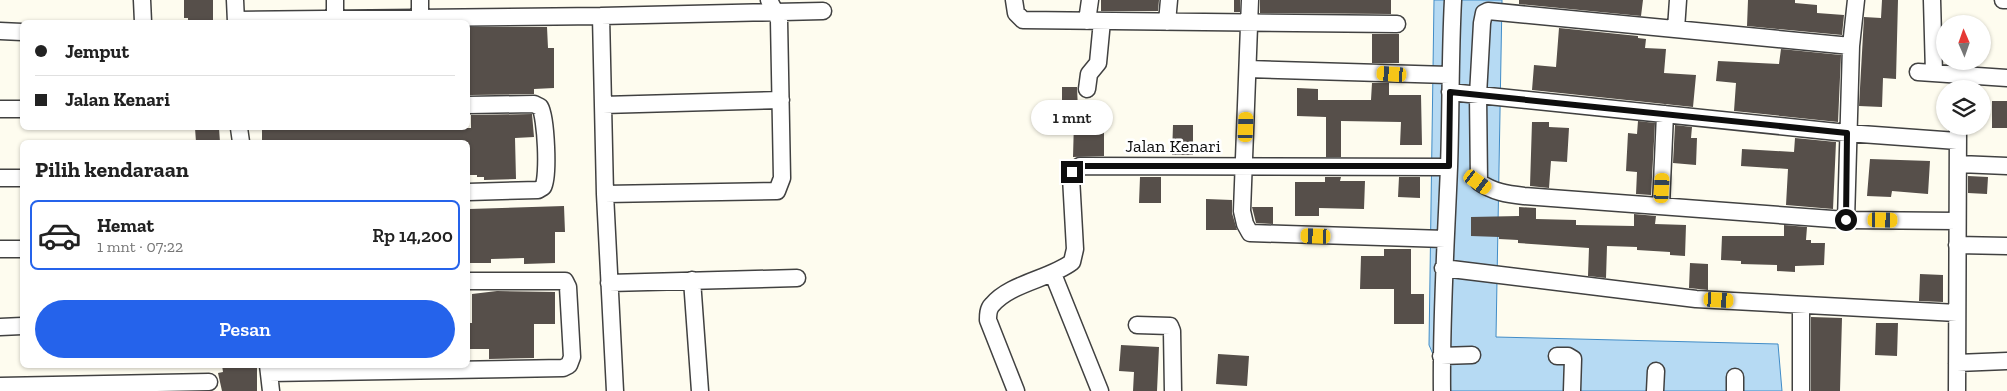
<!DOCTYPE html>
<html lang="id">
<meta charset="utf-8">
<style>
:root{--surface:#fff;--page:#f6f6f6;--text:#222;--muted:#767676;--line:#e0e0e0;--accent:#2563eb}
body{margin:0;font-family:"Zilla Slab",serif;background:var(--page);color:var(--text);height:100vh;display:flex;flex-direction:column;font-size:19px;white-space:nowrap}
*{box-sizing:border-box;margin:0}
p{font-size:16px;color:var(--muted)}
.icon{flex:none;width:28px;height:28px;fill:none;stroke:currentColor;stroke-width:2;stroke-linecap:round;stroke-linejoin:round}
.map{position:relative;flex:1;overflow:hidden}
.panel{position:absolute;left:20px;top:140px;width:450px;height:228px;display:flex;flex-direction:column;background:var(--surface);border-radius:8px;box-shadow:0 1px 4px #0004}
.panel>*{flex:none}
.top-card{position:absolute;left:20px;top:20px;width:450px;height:110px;border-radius:8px;box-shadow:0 1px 4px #0004;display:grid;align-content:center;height:110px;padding:0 15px;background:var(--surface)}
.needle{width:32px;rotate:358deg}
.controls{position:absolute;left:1936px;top:15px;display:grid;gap:10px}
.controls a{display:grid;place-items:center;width:55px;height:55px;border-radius:50%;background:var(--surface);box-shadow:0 1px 4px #0004;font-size:25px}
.end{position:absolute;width:22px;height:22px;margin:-11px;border:6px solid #0e0e0e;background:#fff;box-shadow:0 0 0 2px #fff}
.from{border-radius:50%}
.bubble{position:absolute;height:35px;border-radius:18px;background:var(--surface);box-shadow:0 1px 4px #0004;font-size:16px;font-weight:600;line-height:35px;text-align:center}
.car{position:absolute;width:15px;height:30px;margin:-15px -8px;border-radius:6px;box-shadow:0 0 4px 1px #0007;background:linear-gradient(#f5c518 24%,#345 0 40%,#f5c518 0 76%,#345 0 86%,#f5c518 0)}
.top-card b{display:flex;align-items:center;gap:18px;height:48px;font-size:19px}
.top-card b+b{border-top:1px solid var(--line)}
.top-card i{width:12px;height:12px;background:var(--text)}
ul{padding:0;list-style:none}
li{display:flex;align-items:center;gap:15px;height:70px;margin:0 10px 8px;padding:0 5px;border:2px solid transparent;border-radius:8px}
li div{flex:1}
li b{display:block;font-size:19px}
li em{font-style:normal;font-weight:600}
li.selected{border-color:var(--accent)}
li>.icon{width:45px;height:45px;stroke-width:1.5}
h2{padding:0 15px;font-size:22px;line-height:60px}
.button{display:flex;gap:10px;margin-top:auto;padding:10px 15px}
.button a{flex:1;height:58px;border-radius:30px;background:var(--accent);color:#fff;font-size:20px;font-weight:600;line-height:58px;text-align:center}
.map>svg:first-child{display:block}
</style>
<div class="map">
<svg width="2007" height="391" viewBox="0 0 2007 391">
<rect width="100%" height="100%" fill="#fefcef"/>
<path fill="#b6daf3" stroke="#418cc7" d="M1434,0H1502L1496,337L1778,344L1782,391H1449L1429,345Z"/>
<path fill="#564f4a" d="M184,0H213V22H188V18H184Z
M1101,0H1159L1158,11H1101Z
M1234,0H1240V12H1234Z
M1260,0H1391V14L1260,13Z
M1519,0H1643L1641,16L1519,4Z
M1748,0H1795V3L1817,5V13L1844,15L1842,35L1747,26Z
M1882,0H1898L1896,79L1883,78L1882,107L1859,106L1864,17L1881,18Z
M468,27H547L548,48H554V88L534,89V94L470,95L468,93Z
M1559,28L1638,36V38L1646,39L1645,48L1666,49L1664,73L1696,75L1693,107L1532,90L1534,65L1556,67Z
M1372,34H1399V63H1372Z
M1781,49L1841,55L1838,122L1734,111L1736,83L1716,81L1718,61L1779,64Z
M1372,83H1389V95H1421L1422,145H1400L1401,122L1341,121V157H1326V117L1297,116V88L1318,89V100H1371Z
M1062,87H1077L1078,110H1062Z
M1992,101H2007V128H1992Z
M532,114L534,137L515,138L516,179L484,180V177H477V175H468V142H262V128H471V115Z
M1074,121L1104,122V156L1073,157Z
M1638,121L1655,123L1651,195L1636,194L1637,172L1626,171L1628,133L1637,134Z
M1532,122H1549V127L1569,128L1567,162L1551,161L1549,188L1530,186Z
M1173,125H1193V155H1172Z
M1675,125L1692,127L1691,138H1697L1696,165L1673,163Z
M195,128H219L220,142H196Z
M1795,138L1836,142L1833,209L1786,205L1788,169L1741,166L1742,149L1794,152Z
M1870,159L1930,161L1928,194L1892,191L1891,197L1867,196Z
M1968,176L1988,177L1987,194L1968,193Z
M1140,177H1161V203H1139Z
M1325,177H1341L1340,181H1365L1364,209L1319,208V216H1295V182H1325Z
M1399,177H1420V198L1398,197Z
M1206,199L1232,200V213L1237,230H1206Z
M564,206L565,232H555V263L524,264V258L491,259V263H470L469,209Z
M1252,207H1273V224L1256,223Z
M1519,207L1536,208V219L1576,220V225L1634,226V214L1656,216L1655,224L1686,225L1685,256L1670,255V252L1637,250V247L1607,246L1606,278L1588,276L1589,248L1518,243V240L1499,239V237L1471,236V217L1519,216Z
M1784,225L1807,227L1806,240H1811V243H1825L1824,265L1795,266V272L1777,271V265L1741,264V261L1721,260L1722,236H1784Z
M1384,249H1411V294H1424V324H1394V289H1360L1361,256H1384Z
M1690,263L1708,264V290L1689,288Z
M1920,274L1943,275V302L1919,301Z
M497,291L555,292V324H534V358L489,359V349H468V323H472V294Z
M1811,317L1842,318L1840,391H1811Z
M1876,323H1898L1897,356L1875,355Z
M1121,345L1159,347L1157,391H1133L1134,372L1119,371Z
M1218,354L1249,356L1247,386L1216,384Z
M222,365H257V391H222L218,373L223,372Z"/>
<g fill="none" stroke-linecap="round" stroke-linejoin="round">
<defs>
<path id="minor" d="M142,0L143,22
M235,0L236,22
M335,0V18
M420,0V17
M1014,0L1016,13L1023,20L1397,24
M1250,0L1242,211L1245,224L1250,233L1445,239
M1932,0L1934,73
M2003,0H2007
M601,16L605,194L615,391
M236,20L601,16L823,11
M1087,21L1090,0
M1167,22L1169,0
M1676,29L1678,0
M0,31L22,32
M1851,46L1488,11L1484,13L1482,23L1478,95L1479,182C1493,192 1507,194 1524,196L1846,220L1957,221
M1248,69L1449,75
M1918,72L2007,78
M1087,89L1089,74L1098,63L1102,21
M1450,92L1847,133L1957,141
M468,105L534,104L540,107C546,117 549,177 543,187L538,190L468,192
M603,105L781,100
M0,109H22
M239,128L241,142
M1959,164L2007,166
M0,178H22
M605,194L777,191L782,178L779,20L769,0
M1661,206L1665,114
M1846,220L1851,46L1856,0
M1957,245L2007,246
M0,249H22
M1443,268L1696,299L1957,313
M1053,274L1100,391
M692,280L700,391
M609,283L797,278
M1137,325L1170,326L1172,331L1173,391
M0,327L22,326
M1441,356L1472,355
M1557,356H1568L1573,359L1572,391
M1957,363L2007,361
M268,365L271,391
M269,373L563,368L569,365L572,357L568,287L565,281H468
M1735,377V391
M0,386L209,382
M1016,391L988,320C988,315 988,309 992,305C1010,283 1050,279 1072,262L1075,249L1071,177L1072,171L1080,166L1449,167
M1442,391C1441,316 1446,242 1449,167C1451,111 1450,56 1453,0
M1655,391L1656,371
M1801,391V305
M1957,391L1958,126"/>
</defs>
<use href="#minor" stroke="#414141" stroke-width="19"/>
<use href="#minor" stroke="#fff" stroke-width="16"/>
</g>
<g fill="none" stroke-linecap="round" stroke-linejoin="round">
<path stroke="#0e0e0e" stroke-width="6" d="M1072,172L1080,166H1449L1450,92L1847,133L1846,220"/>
</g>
<g text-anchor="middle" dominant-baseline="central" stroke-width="5" stroke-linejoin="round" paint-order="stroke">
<g font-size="18" fill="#0e0e0e" stroke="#fff">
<text x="1173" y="146">Jalan Kenari</text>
</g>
</g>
</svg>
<div class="controls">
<a><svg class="needle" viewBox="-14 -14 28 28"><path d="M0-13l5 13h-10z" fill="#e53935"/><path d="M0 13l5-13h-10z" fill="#767676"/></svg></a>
<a><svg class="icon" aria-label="layers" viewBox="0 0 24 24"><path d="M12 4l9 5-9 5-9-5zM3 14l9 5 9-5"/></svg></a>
</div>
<i class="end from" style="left:1846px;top:220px"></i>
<i class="end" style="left:1072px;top:172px"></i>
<div class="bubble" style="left:1031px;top:100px;width:82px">1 mnt</div>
<i class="car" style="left:1392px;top:74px;rotate:274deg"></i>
<i class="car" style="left:1246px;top:127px;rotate:2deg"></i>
<i class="car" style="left:1478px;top:182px;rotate:126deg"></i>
<i class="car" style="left:1662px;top:188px;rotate:3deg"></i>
<i class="car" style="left:1883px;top:220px;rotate:91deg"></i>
<i class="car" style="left:1316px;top:236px;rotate:272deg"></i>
<i class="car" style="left:1719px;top:300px;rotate:93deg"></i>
<div class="top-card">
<b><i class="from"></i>Jemput</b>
<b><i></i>Jalan Kenari</b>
</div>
<section class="panel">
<h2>Pilih kendaraan</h2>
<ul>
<li class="selected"><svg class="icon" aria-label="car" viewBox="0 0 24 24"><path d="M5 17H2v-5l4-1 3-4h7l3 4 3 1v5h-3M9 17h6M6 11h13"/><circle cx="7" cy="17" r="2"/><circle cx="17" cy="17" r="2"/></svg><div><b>Hemat</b><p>1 mnt · 07:22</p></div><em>Rp 14,200</em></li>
</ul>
<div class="button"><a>Pesan</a></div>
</section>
</div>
